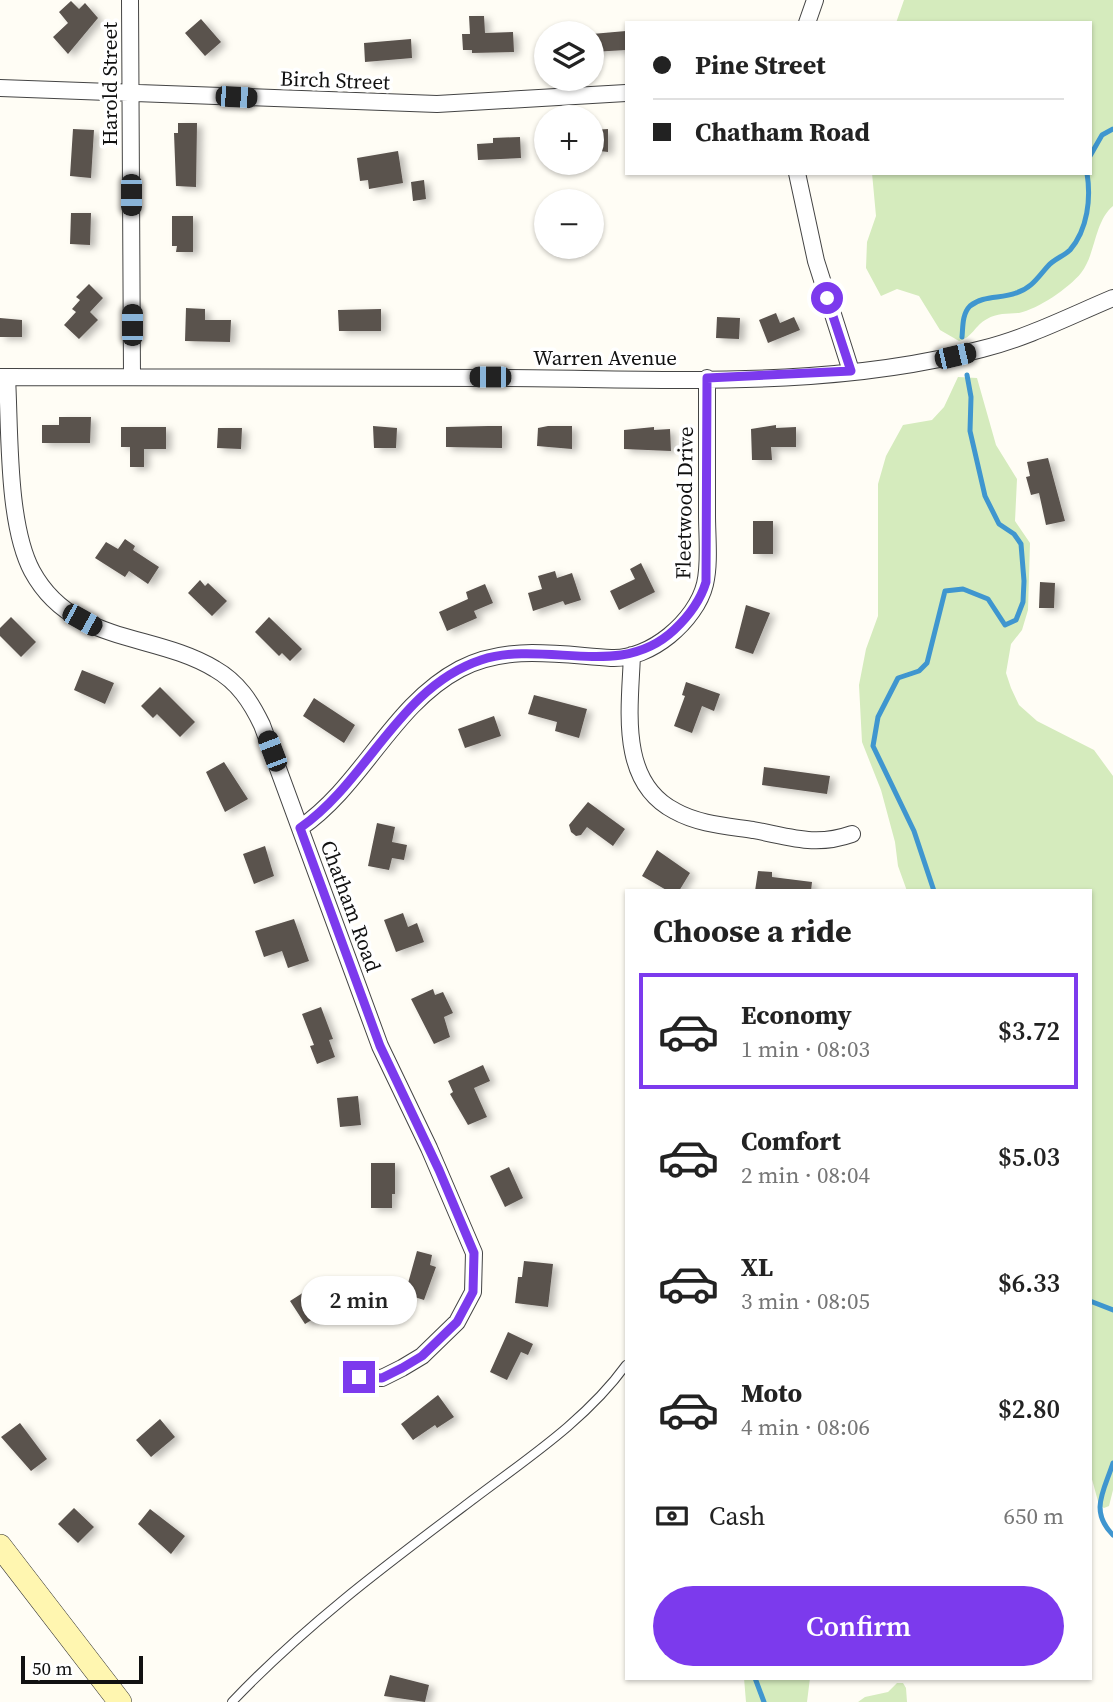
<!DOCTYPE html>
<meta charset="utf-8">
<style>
:root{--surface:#fff;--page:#f2f2f2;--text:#222;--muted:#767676;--line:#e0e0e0;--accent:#7c3aed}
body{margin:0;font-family:"Source Serif 4",serif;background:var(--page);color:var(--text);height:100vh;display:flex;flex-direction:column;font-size:26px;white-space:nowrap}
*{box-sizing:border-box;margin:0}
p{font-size:23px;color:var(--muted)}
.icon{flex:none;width:38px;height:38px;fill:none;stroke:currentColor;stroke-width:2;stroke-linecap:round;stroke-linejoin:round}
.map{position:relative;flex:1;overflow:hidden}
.sheet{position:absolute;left:625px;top:889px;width:467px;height:791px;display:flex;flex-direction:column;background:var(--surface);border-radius:0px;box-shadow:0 2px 5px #0004}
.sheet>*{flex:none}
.top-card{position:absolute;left:625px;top:21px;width:467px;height:154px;border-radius:0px;box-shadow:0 2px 5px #0004;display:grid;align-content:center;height:154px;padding:0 28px;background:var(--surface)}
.tools{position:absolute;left:534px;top:21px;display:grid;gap:14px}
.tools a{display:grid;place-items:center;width:70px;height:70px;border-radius:50%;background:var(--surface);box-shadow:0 2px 5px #0004;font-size:35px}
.scale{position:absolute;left:21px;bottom:18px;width:122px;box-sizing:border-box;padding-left:7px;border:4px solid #111;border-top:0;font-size:19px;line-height:24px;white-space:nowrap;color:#111;-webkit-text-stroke:5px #fff;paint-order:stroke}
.end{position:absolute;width:32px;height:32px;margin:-16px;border:9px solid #7c3aed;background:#fff;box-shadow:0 0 0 4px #fff}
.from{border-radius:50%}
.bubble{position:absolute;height:49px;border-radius:24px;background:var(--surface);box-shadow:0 2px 5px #0004;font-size:23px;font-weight:600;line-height:49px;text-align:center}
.car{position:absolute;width:21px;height:42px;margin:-21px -10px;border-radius:9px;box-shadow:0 0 5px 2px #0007;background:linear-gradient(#222 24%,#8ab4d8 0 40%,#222 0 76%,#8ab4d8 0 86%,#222 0)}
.top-card b{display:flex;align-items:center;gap:24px;height:66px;font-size:26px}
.top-card b+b{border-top:2px solid var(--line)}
.top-card i{width:18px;height:18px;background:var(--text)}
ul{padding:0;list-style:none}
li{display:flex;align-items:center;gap:21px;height:116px;margin:0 14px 10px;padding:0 14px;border:4px solid transparent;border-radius:0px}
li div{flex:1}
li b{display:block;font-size:26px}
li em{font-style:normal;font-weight:600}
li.on{border-color:var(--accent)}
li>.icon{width:63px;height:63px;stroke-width:1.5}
h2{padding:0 28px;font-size:32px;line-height:84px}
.pay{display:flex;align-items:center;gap:18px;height:77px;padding:0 28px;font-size:26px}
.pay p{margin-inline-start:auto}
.primary-button{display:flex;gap:14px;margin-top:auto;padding:14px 28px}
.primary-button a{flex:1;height:80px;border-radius:42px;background:var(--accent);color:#fff;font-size:28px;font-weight:600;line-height:80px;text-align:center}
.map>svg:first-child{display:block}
</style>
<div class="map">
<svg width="1113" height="1702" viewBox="0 0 1113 1702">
<defs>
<filter id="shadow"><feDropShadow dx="5.5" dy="3" stdDeviation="3.5" flood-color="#0004"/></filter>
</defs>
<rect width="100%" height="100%" fill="#fffdf5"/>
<path fill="#d5ebbd" d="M904,0H1113V206C1094,222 1096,254 1081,273C1069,288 1038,309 1019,313C1008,314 997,313 987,319C975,325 972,338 959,341L940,330L919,296L897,289L881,296L866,268L867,242L876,216L872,173H1090V23H896Z
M958,377L977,378L996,445L1017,479L1015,521L1030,543L1028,610L1022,630L1011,644L1006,673L1011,688L1019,705L1037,721L1094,750L1113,776V1490L1109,1506L1104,1508L1099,1505L1090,1472V891H907L898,866L895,842L881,790L862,742L859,685L866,649L878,616V484L886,456L903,425L932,420L944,407Z
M744,1678H810L807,1702H746Z
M897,1683H903L906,1688L907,1702H858L865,1697L888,1692Z"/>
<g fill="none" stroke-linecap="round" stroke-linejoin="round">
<path stroke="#3f96cf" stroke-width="5" d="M1090,156L1102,135L1113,129
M962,337C963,327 962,314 970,306C983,295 1001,299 1016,293C1032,288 1038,277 1048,266C1054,259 1064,256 1070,250C1088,229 1091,198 1087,173
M934,891L914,831L873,746L878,717L898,678L919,671L927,663L945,591L963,589L988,599L1005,625L1016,620L1023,602L1024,581L1021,544L1014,534L999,524L985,496L970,431L971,397L967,375
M1090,1301L1113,1310
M1113,1463C1104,1491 1089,1511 1113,1535
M755,1678L764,1702"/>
</g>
<path fill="#5a524d" filter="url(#shadow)" d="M71,1L79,9L85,3L98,18L68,54L53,37L68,23L59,12Z
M469,16H484L485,33L513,32L514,52L472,53V50H463L462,34H470Z
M201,19L221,42L205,56L185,33Z
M626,31V50L592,52V34Z
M411,39L412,58L365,62L364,43Z
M178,123H197L196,187L176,186L174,133H178Z
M73,129L94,130L91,178L70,176Z
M608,129V152L592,150V130Z
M520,137L521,158L478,160L477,144L493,143V138Z
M398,151L403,183L369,189L368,180L360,181L357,158Z
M424,180L426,199L413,201L411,182Z
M71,213H91L90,245L70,244Z
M172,216H193V252H176L177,246H172Z
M89,284L103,298L90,312L98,320L79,339L64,325L76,312L72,309L80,300L76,297Z
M186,308L205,309V320H231L230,342L185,341Z
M381,309V331H339L338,310Z
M776,313L780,323L794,317L800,330L768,343L759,320Z
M717,317L740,318L739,339L716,338Z
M0,318L22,320V337H0Z
M59,417H91L90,443H42V425H59Z
M776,425V428L796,427V447H771L772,460H752L751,429Z
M373,426L397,428L396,448H374Z
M488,426H502V448L446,447V427Z
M548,426H572V449L537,446L538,428Z
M121,427H166V449H144V467H130V447H121Z
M654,427V430L670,429L671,451L624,449V430Z
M218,428H242L241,449L217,448Z
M1048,458L1065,521L1046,525L1039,493L1031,495L1026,477L1030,476L1027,462Z
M753,521H773V554H753Z
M125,539L135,546L133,550L159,567L148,584L129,571L125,577L95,558L106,542L118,549Z
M641,563L655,592L619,610L610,591L635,579L630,569Z
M555,571L557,578L572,573L581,600L565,605L563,601L533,611L528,593L542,589L538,576Z
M200,580L205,586L208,583L227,601L212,616L188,593Z
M1040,582L1055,583L1054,608H1039Z
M485,584L493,603L474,611L477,618L447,631L439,612L468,599L466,592Z
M746,605L770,613L753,654L735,648Z
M11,617L36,642L21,657L0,636V628Z
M269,617L302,649L290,661L282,653L279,656L255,632Z
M82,670L114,683L105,704L74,690Z
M686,682L720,694L714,711L702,706L692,733L674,726L685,696L682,695Z
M160,687L195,722L180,737L157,714L153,718L141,706Z
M534,695L587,709L579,738L555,731L557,722L528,714Z
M314,698L355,725L344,743L303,716Z
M494,716L501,736L465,748L458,729Z
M224,762L248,799L225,812L206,772Z
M764,767L830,776L827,794L762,785Z
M588,802L625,829L613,846L587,827L581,835L576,836L571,832L569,825Z
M377,823L395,827L392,842L407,845L404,860L392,858L389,870L368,866Z
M265,846L274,876L254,884L243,854Z
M657,850L690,873L679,891H668L642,876Z
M758,871L772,872V877L812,882L811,891H755Z
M403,913L408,927L417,923L424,942L396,952L384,920Z
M294,919L309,961L288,968L282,951L264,957L255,931Z
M433,989L435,995L443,992L453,1013L444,1017L450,1037L434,1044L411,999Z
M321,1007L333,1039L329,1040L335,1057L317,1064L310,1046L314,1045L302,1014Z
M483,1065L490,1081L474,1088L487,1117L468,1125L450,1094L453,1092L448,1081Z
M358,1096L361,1125L340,1127L337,1098Z
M371,1163H395V1194H392V1208H371Z
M509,1167L523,1198L505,1207L490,1176Z
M417,1251L432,1255L430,1265L436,1267L424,1300L405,1294Z
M524,1261L553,1264L548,1307L515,1303L518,1277H522Z
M339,1281L352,1302L333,1314L330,1309L305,1324L290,1301L312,1287L314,1290L326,1283L329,1287Z
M508,1332L533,1344L528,1355L521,1352L507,1380L490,1372Z
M438,1395L454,1417L437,1428L435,1425L413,1440L401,1424Z
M160,1419L175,1437L151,1457L136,1440Z
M20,1423L47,1459L31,1471L1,1437Z
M74,1508L94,1527L78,1543L58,1524Z
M150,1509L185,1536L171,1554L138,1524Z
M390,1675L429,1685L425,1702L384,1696Z"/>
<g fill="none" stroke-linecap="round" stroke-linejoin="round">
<defs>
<path id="service" d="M232,1702C306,1624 390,1562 475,1498C528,1458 587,1419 626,1365"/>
<path id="minor" d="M130,0L132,377
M807,23L815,0
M0,88L437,104L626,93
M797,173L816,261L851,371
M0,377C164,377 328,377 492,378C654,378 824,391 982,349C1027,338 1070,316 1113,298
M7,377C10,431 7,524 32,571C72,645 154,632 215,669C238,682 251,702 262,725L380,1046L429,1148L474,1253L473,1292L457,1322L422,1356L402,1368L382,1378L359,1377
M632,655C630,708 618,782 675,811C698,824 727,826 753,830C791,837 815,847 852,834
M300,828C363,785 392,705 460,669C507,644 561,655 611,658C650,660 696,621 705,584C710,563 707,537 707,515C707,470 707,424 707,378"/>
<path id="secondary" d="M0,1546L120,1702"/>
</defs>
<use href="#service" stroke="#444" stroke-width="10"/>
<use href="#minor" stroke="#444" stroke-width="18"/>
<use href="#secondary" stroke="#333" stroke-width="24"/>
<use href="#service" stroke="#fff" stroke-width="8"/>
<use href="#minor" stroke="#fff" stroke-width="16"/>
<use href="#secondary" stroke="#fff6b0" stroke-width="23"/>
</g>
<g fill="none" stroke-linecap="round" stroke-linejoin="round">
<path stroke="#7c3aed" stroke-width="9" d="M359,1377L382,1378L402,1368L422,1356L457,1322L473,1292L474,1253L439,1170L380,1046L300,828C368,781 399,687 481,660C546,639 620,681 674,630C689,616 700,602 706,582L707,378L851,371L827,298"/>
</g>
<g text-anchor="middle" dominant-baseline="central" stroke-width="7" stroke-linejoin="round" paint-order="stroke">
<g font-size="21" fill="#111" stroke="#fff">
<text transform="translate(335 80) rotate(2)">Birch Street</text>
<text transform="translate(109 84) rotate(-90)">Harold Street</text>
<text x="605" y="357">Warren Avenue</text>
<text transform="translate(684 503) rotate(-89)">Fleetwood Drive</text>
<text transform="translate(351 906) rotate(70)">Chatham Road</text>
</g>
</g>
</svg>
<div class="tools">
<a><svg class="icon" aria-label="layers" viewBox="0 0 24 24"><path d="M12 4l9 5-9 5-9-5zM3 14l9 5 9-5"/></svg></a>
<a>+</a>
<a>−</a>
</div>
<div class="scale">50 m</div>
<i class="end from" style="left:827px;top:298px"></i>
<i class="end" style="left:359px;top:1377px"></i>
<div class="bubble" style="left:301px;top:1276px;width:116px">2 min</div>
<i class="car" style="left:236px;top:97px;rotate:93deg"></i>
<i class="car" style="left:131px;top:195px;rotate:180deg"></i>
<i class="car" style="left:132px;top:325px;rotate:0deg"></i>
<i class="car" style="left:955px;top:356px;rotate:77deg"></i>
<i class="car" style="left:490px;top:377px;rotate:270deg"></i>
<i class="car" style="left:82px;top:620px;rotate:119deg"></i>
<i class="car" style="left:272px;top:751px;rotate:339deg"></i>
<div class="top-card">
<b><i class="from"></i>Pine Street</b>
<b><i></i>Chatham Road</b>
</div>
<section class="sheet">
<h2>Choose a ride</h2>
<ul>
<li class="on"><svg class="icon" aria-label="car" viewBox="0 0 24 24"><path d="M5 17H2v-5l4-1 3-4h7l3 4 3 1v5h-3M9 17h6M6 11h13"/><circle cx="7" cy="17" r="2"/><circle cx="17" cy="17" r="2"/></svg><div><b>Economy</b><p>1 min · 08:03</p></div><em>$3.72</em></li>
<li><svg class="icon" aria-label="car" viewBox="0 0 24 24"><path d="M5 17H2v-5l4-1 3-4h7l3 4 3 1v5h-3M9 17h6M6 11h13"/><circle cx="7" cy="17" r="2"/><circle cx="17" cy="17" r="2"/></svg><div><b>Comfort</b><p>2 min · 08:04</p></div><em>$5.03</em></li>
<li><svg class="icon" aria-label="car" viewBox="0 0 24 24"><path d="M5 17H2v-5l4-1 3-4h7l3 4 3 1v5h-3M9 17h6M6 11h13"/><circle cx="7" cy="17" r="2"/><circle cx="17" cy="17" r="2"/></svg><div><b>XL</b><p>3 min · 08:05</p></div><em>$6.33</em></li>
<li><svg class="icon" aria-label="car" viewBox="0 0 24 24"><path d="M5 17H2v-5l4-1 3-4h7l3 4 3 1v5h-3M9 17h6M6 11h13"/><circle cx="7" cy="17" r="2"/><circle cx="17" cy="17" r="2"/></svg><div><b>Moto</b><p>4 min · 08:06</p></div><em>$2.80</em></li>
</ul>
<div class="pay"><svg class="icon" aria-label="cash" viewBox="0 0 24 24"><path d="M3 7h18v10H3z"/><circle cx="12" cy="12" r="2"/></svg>Cash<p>650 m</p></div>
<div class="primary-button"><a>Confirm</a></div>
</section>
</div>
